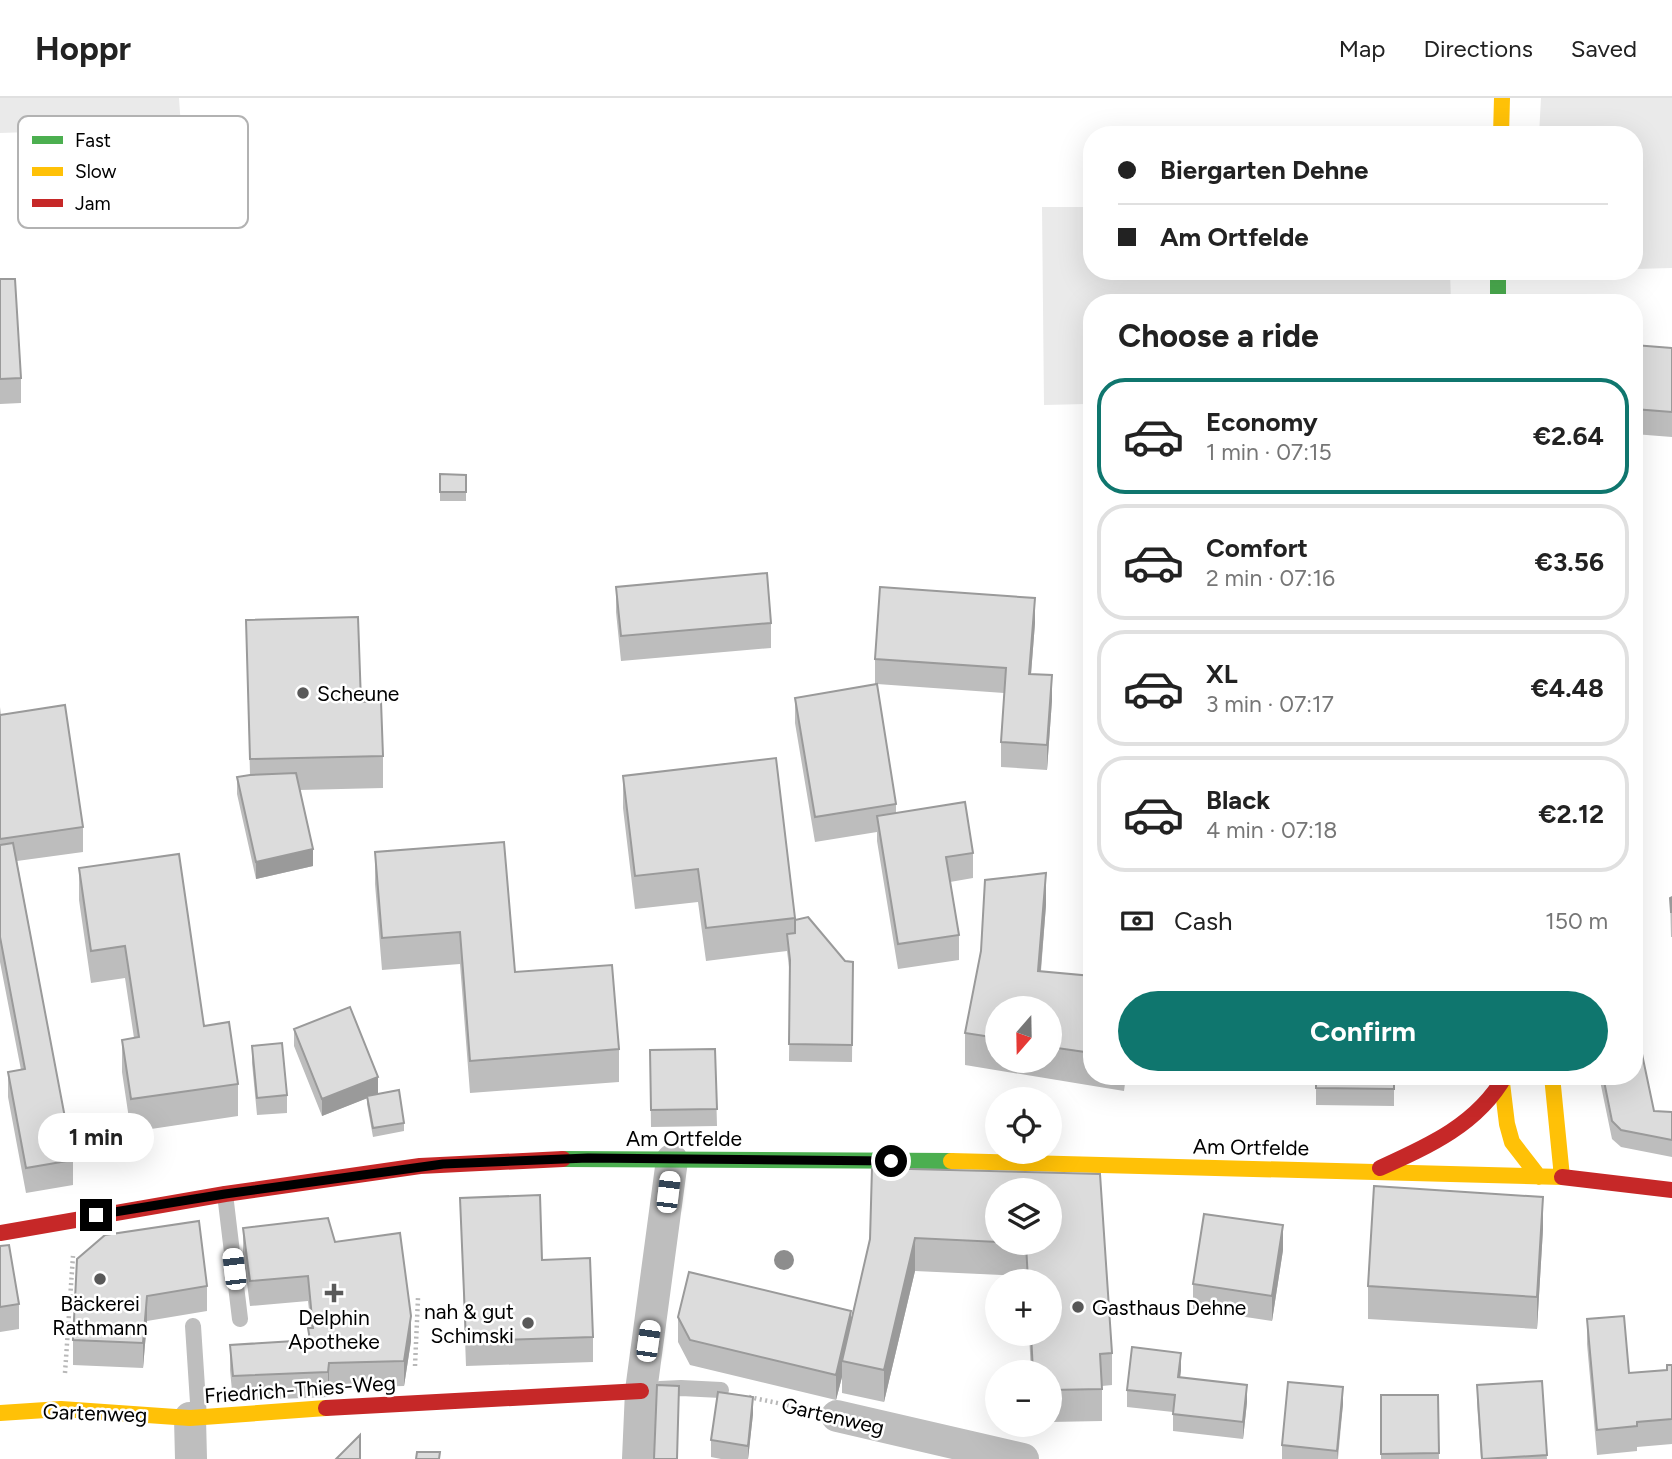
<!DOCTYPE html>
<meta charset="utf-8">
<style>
:root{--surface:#fff;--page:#f2f2f2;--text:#222;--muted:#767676;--line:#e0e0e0;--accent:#0f766e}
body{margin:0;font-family:Figtree,sans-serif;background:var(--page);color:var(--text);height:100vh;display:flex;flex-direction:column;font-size:26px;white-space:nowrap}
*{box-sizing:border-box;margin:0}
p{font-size:23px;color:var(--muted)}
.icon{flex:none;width:38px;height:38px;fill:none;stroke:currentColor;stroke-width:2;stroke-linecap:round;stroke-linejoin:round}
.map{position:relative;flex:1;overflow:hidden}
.drawer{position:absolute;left:1083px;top:196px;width:560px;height:791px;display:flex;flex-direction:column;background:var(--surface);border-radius:28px;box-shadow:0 7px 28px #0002}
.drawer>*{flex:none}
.guide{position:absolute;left:1083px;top:28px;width:560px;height:154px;border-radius:28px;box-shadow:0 7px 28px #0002;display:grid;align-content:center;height:154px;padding:0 35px;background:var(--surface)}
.needle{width:46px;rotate:200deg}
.controls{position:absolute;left:985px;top:898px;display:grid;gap:14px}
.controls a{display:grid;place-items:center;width:77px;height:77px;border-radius:50%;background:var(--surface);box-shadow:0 7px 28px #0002;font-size:35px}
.end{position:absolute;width:32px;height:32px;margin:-16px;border:9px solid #000;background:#fff;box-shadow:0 0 0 4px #fff}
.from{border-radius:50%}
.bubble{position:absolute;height:49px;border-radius:24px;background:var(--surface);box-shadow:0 7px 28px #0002;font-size:23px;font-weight:700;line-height:49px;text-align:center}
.car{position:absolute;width:21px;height:42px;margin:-21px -10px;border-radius:9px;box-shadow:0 0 5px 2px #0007;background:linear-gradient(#fff 24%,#345 0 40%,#fff 0 76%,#345 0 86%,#fff 0)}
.guide b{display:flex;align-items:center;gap:24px;height:66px;font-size:26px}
.guide b+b{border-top:2px solid var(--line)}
.guide i{width:18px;height:18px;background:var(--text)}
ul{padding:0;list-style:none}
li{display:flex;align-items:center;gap:21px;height:116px;margin:0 14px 10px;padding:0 21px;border:4px solid var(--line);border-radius:28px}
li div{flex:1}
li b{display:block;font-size:26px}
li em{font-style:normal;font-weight:700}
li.on{border-color:var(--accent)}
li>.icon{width:63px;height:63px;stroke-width:1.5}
h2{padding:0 35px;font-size:32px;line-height:84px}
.pay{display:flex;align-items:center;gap:18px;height:77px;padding:0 35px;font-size:26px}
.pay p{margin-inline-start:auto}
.button{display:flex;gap:14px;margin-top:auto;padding:14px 35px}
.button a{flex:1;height:80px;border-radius:42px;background:var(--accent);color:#fff;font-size:28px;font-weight:700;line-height:80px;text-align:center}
header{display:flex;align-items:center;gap:42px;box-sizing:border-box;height:98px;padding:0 35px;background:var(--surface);border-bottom:2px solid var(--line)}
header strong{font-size:33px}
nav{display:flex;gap:38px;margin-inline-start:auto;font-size:24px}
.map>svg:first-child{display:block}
</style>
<header>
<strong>Hoppr</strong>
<nav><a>Map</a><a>Directions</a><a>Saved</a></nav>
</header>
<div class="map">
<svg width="1672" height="1361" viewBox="0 0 1672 1361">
<rect width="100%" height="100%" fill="#fff"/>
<path fill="#eaeaea" d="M0,0H179L181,29L0,35Z
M1541,0H1672V170L1635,171L1634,37H1539Z
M1042,109H1092V173H1450L1451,205H1092V328H1087V306L1044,307Z"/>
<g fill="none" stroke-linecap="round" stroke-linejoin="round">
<path stroke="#b8b8b8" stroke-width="4.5" stroke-dasharray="2 3.5" stroke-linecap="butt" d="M415,1268L418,1200
M65,1275L73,1158
M749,1299L806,1311"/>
<path stroke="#bebebe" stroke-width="16" d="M225,1096L240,1221
M193,1228L199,1320
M660,1291L681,1290L721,1292"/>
<path stroke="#bebebe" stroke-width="32" d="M837,1318L1023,1361
M190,1320L191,1361
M638,1361L641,1293L672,1062"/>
<path stroke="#4caf50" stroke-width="16" d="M1498,173V205
M563,1061L951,1063"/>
<path stroke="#ffc107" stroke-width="16" d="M1501,37L1502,0
M1552,978L1562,1079
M1502,985L1507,1026L1512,1044L1539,1079
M951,1063L1562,1079
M0,1315L61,1311L190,1320L326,1310"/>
<path stroke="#c62828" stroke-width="16" d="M1380,1070C1429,1048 1478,1026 1505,978
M1562,1079L1672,1092
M0,1135L225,1096L420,1068L563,1061
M326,1310L641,1293"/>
</g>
<circle fill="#8d8d8d" cx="784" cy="1162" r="10"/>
<path fill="#bdbdbd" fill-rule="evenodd" d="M0,181L21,280V305L0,306Z
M1634,247L1672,250V339L1634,336Z
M440,376L466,377V403H440Z
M616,489L771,525V550L621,563L616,514Z
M246,522L361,604L383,658V690L299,692L313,768L256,781L237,696V679L250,677Z
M1035,525L1031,576L1052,602L1047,672L1001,669V644L1004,595L877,586L896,706V715L973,755V780L950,784L959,837V862L898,871L877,743V734L815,744L795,625V600L875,586V561Z
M0,609L1,617L83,729V754L17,763L73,1062V1087L26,1095L8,999V974L21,972L0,864Z
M623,678L795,820V822L845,863L853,864L852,964L789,963L790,877L787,853L706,863L698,804L635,811L623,710Z
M375,754L515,874L619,951V984L470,995L460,866L382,872L375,786Z
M79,770L204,928L238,986V1018L131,1034L122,974V942L134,940L125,880L91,885L79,802Z
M1672,799V839H1671L1670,800Z
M1046,807L1041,873L1092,878V978H1126L1124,993L965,967V935ZM998,910H1050V962H998Z
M294,931L378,996L404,1025V1033L373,1039L367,1006V1000L322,1018L294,948Z
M252,948L287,997V1015L257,1017L252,965Z
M715,951L717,1028L651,1029L650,952Z
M1316,978H1394V1008L1316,1007Z
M1599,978H1634L1654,1013L1672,1014V1059L1621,1049L1612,1041Z
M1100,1076L1112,1255V1287L1102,1288V1323L1050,1324V1274H1031L1029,1236H1050V1183H1026V1178L915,1173L884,1304L842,1295V1279L836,1302L690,1267L678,1244V1219L851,1222L870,1141Z
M460,1100L542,1162L593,1239V1264L466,1268Z
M243,1130L335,1144L411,1243L404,1288L329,1290L328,1299L233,1303L230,1272V1247L308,1243V1230H311L308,1203L250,1208L243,1155Z
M1543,1131L1537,1231L1368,1221V1188Z
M105,1137L207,1188V1213L147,1223L143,1270L73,1267V1242Z
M0,1148L19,1206V1231L0,1234Z
M1283,1152L1272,1223L1193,1211V1186Z
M1587,1221L1629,1275L1667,1272L1672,1267V1346L1637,1349V1353L1597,1357L1587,1246Z
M1181,1272L1180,1279L1247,1304L1243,1341L1173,1333V1314L1127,1309V1292Z
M1542,1283L1547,1361H1481L1477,1305V1287Z
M1381,1297H1438L1439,1361H1381Z
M1343,1306L1338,1361H1282V1347Z
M753,1316L748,1361H721L711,1359V1342Z"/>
<path fill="#9a9a9a" d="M1035,500V525L1029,601V576Z
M1052,577V602L1047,672V647Z
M313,751V768L256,781V764Z
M1046,775V807L1038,905V873Z
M378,979V996L322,1018V1001Z
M1543,1099V1131L1537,1231V1199Z
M1283,1127V1152L1272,1223V1198Z
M915,1140V1173L884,1304V1272Z
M147,1198V1223L143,1270V1245Z
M851,1213V1238L842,1263V1279L836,1302V1277Z
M411,1218V1243L404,1288V1263Z
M1181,1255V1272L1178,1296V1279Z
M329,1265V1290L328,1299V1274Z
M1247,1287V1304L1243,1341V1324Z
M1343,1289V1306L1337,1361V1353Z
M753,1299V1316L748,1361V1348Z"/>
<path fill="#dcdcdc" stroke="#9a9a9a" stroke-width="2" d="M0,181H15L21,280L0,281Z
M1634,247L1672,250V314L1634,311Z
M440,376L466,377V394H440Z
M767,475L771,525L621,538L616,489Z
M880,489L1035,500L1029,576L1052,577L1047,647L1001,644L1006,570L875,561Z
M358,519L361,604L381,603L383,658L250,661L246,522Z
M877,586L896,706L815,719L795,600Z
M65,607L83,729L0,741V617Z
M776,660L795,820L706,830L698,771L635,778L623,678Z
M296,675L313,751L256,764L237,679L250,677Z
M965,704L973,755L946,759L959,837L898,846L877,718Z
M504,744L515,874L612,867L619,951L470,963L460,834L382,840L375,754Z
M13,745L73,1062L26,1070L8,974L25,971L0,839V747Z
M179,756L204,928L229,924L238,986L131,1001L122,942L139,939L125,848L91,853L79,770Z
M1046,775L1038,873L1092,878V955L1050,949V910H998V940L965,935L981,853L985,782Z
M1672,799V814H1671L1670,800Z
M808,819L845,863L853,864L852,947L789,946L790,862L787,836L795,835V822Z
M350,909L378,979L322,1001L294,931Z
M1634,918L1654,1013L1672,1014V1042L1621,1032L1612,1023L1603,978H1634Z
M282,945L287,997L257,1000L252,948Z
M715,951L717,1011L651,1012L650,952Z
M1316,978H1394V991L1316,990Z
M399,992L404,1025L373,1030L367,998Z
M872,1070L1100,1076L1112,1255L1100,1256L1102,1291L1050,1292V1274H1033L1031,1236H1050V1183H1028L1026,1146L999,1144H1050V1092H998V1144L915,1140L884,1272L842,1263L870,1141Z
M1374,1088L1543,1099L1537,1199L1368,1188Z
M540,1097L542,1162L590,1160L593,1239L466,1243L460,1100Z
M1204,1116L1283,1127L1272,1198L1193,1186Z
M328,1120L335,1144L400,1135L411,1218L404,1263L329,1265L328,1274L233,1278L230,1247L310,1242L308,1230H313L308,1178L250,1183L243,1130Z
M199,1123L207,1188L147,1198L143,1245L73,1242L77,1161L105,1137Z
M9,1147L19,1206L0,1209V1148Z
M689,1174L851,1213L836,1277L690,1242L678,1219Z
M1624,1218L1629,1275L1667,1272V1267H1672V1321L1637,1324V1328L1597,1332L1587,1221Z
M1132,1249L1181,1255L1178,1279L1247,1287L1243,1324L1173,1316L1175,1297L1127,1292Z
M1542,1283L1547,1357L1482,1361L1477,1287Z
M1288,1284L1343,1289L1337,1353L1282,1347Z
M657,1287L679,1288L677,1361H654Z
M718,1294L753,1299L748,1348L711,1342Z
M1381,1297H1438L1439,1355L1381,1356Z
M360,1337V1361H336Z
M417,1354H440L439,1361H416Z"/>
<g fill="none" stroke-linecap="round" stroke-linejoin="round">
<path stroke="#000" stroke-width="9" d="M96,1117L225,1096L443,1066L588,1060L891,1063"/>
</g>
<g fill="#595959" stroke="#fff" stroke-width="2.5">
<circle cx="303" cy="595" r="7"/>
<circle cx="100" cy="1181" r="7"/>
<path d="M330.5 1184.5h7v7h7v7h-7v7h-7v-7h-7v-7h7z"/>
<circle cx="1078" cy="1209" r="7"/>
<circle cx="528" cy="1225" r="7"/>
</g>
<g text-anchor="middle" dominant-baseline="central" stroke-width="5" stroke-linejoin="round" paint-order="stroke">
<g font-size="21" fill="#000" stroke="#fff" text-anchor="start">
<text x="317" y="595">Scheune</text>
<text x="100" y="1205" text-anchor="middle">Bäckerei<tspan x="100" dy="24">Rathmann</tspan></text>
<text x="1092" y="1209">Gasthaus Dehne</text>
<text x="514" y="1213" text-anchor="end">nah &amp; gut<tspan x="514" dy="24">Schimski</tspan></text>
<text x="334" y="1219" text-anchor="middle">Delphin<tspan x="334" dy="24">Apotheke</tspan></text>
</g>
<g font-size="21" fill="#000" stroke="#fff">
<text x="684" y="1040">Am Ortfelde</text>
<text transform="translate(1251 1049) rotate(1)">Am Ortfelde</text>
<text transform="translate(300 1291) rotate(-4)">Friedrich-Thies-Weg</text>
<text transform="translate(95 1315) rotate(2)">Gartenweg</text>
<text transform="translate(833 1318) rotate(13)">Gartenweg</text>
</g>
</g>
<rect x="18" y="18" width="230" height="112" rx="10" fill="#fff" stroke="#b2b2b2" stroke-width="2"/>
<rect x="32" y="38" width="31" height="8" fill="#4caf50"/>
<rect x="32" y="69" width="31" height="9" fill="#ffc107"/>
<rect x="32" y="101" width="31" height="8" fill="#c62828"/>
<g font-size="19" fill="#000">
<text x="75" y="49">Fast</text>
<text x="75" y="80">Slow</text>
<text x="75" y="112">Jam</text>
</g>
</svg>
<div class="controls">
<a><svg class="needle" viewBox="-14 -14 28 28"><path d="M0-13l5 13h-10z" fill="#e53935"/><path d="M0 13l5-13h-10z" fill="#767676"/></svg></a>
<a><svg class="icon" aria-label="locate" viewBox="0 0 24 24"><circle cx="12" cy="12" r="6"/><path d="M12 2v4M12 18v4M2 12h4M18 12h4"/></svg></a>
<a><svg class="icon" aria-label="layers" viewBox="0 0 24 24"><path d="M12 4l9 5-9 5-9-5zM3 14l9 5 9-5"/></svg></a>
<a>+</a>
<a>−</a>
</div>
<i class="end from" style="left:891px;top:1063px"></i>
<i class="end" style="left:96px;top:1117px"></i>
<div class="bubble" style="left:38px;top:1015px;width:116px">1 min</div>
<i class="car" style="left:668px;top:1094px;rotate:7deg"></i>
<i class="car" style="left:234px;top:1171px;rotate:353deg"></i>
<i class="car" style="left:648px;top:1243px;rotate:8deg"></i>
<div class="guide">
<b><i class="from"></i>Biergarten Dehne</b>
<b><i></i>Am Ortfelde</b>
</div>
<section class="drawer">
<h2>Choose a ride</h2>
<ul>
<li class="on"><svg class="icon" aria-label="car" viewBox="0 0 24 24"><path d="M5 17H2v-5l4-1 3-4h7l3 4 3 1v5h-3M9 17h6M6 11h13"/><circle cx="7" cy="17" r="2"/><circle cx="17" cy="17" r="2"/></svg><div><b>Economy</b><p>1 min · 07:15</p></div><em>€2.64</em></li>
<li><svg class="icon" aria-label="car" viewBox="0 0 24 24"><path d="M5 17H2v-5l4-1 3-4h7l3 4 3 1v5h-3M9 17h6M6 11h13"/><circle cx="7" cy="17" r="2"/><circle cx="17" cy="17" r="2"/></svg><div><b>Comfort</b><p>2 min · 07:16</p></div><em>€3.56</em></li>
<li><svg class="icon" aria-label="car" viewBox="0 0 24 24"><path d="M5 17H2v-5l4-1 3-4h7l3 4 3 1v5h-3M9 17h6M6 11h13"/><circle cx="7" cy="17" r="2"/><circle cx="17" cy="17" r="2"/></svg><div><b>XL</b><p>3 min · 07:17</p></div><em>€4.48</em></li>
<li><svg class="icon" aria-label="car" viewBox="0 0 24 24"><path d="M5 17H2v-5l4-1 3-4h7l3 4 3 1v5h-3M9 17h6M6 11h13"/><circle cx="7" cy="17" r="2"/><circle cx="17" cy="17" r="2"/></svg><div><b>Black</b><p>4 min · 07:18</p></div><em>€2.12</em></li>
</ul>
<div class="pay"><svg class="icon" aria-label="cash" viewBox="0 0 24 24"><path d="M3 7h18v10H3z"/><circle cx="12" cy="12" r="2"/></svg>Cash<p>150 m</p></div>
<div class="button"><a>Confirm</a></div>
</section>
</div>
